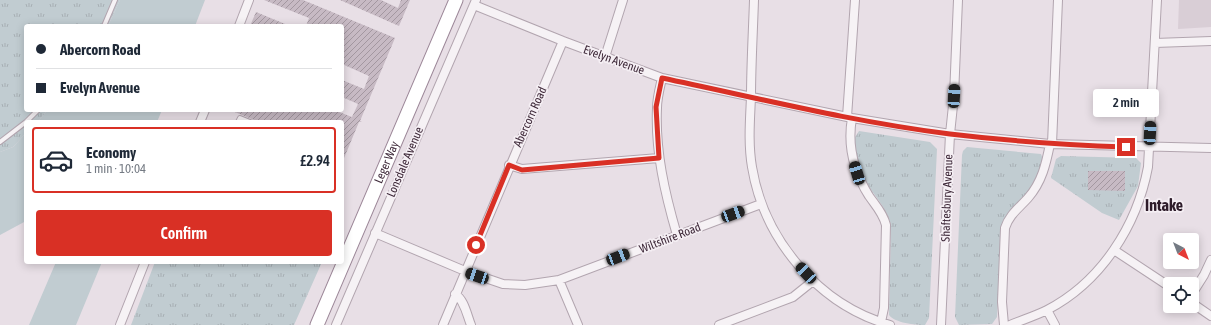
<!DOCTYPE html>
<meta charset="utf-8">
<style>
:root{--surface:#fff;--page:#f2f2f3;--text:#1f2937;--muted:#747a83;--line:#e0e1e3;--accent:#d93025}
body{margin:0;font-family:"Asap Condensed",sans-serif;background:var(--page);color:var(--text);height:100vh;display:flex;flex-direction:column;font-size:15px;white-space:nowrap}
*{box-sizing:border-box;margin:0}
p{font-size:13px;color:var(--muted)}
.icon{flex:none;width:22px;height:22px;fill:none;stroke:currentColor;stroke-width:2;stroke-linecap:round;stroke-linejoin:round}
.map{position:relative;flex:1;overflow:hidden}
.side{position:absolute;left:24px;top:120px;width:320px;height:144px;display:flex;flex-direction:column;background:var(--surface);border-radius:4px;box-shadow:0 2px 10px #0003}
.side>*{flex:none}
.banner{position:absolute;left:24px;top:24px;width:320px;height:88px;border-radius:4px;box-shadow:0 2px 10px #0003;display:grid;align-content:center;height:88px;padding:0 12px;background:var(--surface)}
.needle{width:26px;rotate:138deg}
.buttons{position:absolute;left:1163px;top:233px;display:grid;gap:8px}
.buttons a{display:grid;place-items:center;width:36px;height:36px;border-radius:4px;background:var(--surface);box-shadow:0 2px 10px #0003;font-size:20px}
.end{position:absolute;width:18px;height:18px;margin:-9px;border:5px solid #d93025;background:#fff;box-shadow:0 0 0 2px #fff}
.from{border-radius:50%}
.bubble{position:absolute;height:28px;border-radius:4px;background:var(--surface);box-shadow:0 2px 10px #0003;font-size:13px;font-weight:600;line-height:28px;text-align:center}
.car{position:absolute;width:12px;height:24px;margin:-12px -6px;border-radius:5px;box-shadow:0 0 3px 1px #0007;background:linear-gradient(#222 24%,#8ab4d8 0 40%,#222 0 76%,#8ab4d8 0 86%,#222 0)}
.banner b{display:flex;align-items:center;gap:14px;height:38px;font-size:15px}
.banner b+b{border-top:1px solid var(--line)}
.banner i{width:10px;height:10px;background:var(--text)}
ul{padding:7px 0 0;list-style:none}
li{display:flex;align-items:center;gap:12px;height:66px;margin:0 8px 6px;padding:0 4px;border:2px solid var(--line);border-radius:4px}
li div{flex:1}
li b{display:block;font-size:15px}
li em{font-style:normal;font-weight:600}
li.on{border-color:var(--accent)}
li>.icon{width:36px;height:36px;stroke-width:1.5}
.action{display:flex;gap:8px;margin-top:auto;padding:8px 12px}
.action a{flex:1;height:46px;border-radius:4px;background:var(--accent);color:#fff;font-size:16px;font-weight:600;line-height:46px;text-align:center}
.map>svg:first-child{display:block}
</style>
<div class="map">
<svg width="1211" height="325" viewBox="0 0 1211 325">
<defs>
<pattern id="grass-tufts" width="24" height="20" patternUnits="userSpaceOnUse"><rect width="24" height="20" fill="#c1ccd1"/><path d="M3 7l-1-3M5 7V3M7 7l1-3M15 17l-1-3M17 17v-4M19 17l1-3" fill="none" stroke="#a7afb4"/></pattern>
<pattern id="building-hatch" width="6" height="6" patternUnits="userSpaceOnUse"><rect width="6" height="6" fill="#c7bac4"/><path d="M-1 1l2-2M0 6l6-6M5 7l2-2" fill="none" stroke="#a397a0"/></pattern>
</defs>
<rect width="100%" height="100%" fill="#e8dfe6"/>
<path fill="#d9ced6" d="M1179,0H1211V27L1178,29Z"/>
<path fill="url(#grass-tufts)" d="M0,0H120L108,26H26V110H48L37,122H26V133L13,147L0,152Z
M859,131L930,142L937,149L929,318L925,325C915,325 895,323 889,315L891,225C886,206 873,195 864,179C857,167 855,153 854,139Z
M967,147L1041,154L1044,162L1034,185L1002,230L997,317L992,324L959,325L955,317L962,155L963,151Z
M1061,156L1136,158L1141,163L1138,186L1119,220L1102,213L1051,178L1056,159Z
M155,262H322L294,325H131Z"/>
<path fill="#c1ccd1" d="M120,0H205L195,26H108Z
M48,110H162L157,122H37Z
M26,133V221L0,235V152L13,147Z
M56,262H102L76,325H29Z"/>
<path fill="url(#building-hatch)" d="M264,0H303L395,38L360,121L362,122H359L342,163V122H259L230,110H334L352,117L358,104L342,97V80L364,89L369,76L342,64V26H306L309,18Z
M340,0H381L398,8L401,0H410L399,26Z
M256,12L290,26H250Z
M1088,171H1125V191L1088,190Z"/>
<g fill="none" stroke-linecap="round" stroke-linejoin="round">
<defs>
<path id="service" d="M104,26L115,0
M26,122L38,110
M238,122L240,118L250,122
M0,142L26,122"/>
<path id="minor" d="M754,0C753,32 751,65 751,97C750,120 748,144 752,167C764,240 819,305 890,325
M474,5L563,41L662,78L852,118L950,134L1050,144L1211,148
M239,26L249,0
M1155,43L1211,41
M605,57L623,0
M662,78C660,87 657,98 657,108C655,151 665,194 677,235
M847,117L855,0
M852,118C847,146 854,172 869,196C876,206 883,213 886,225L884,308L881,322
M200,122L205,110
M1052,144L1058,0
M509,165L522,169L659,158
M375,233L465,271L503,284L525,285L559,280L761,204
M1114,250L1170,287
M559,280L578,325
M455,294C464,299 467,315 471,325
M1192,294L1204,275L1211,260
M1192,303L1211,316
M1047,310L1055,325
M120,325L145,262
M336,325L476,0
M443,325L563,41
M719,325L793,297L813,281
M941,325L950,134L954,96L958,0
M1004,325L1002,302L1005,228C1009,215 1019,208 1028,198C1042,182 1046,164 1050,144
M1010,325C1022,320 1035,316 1047,310C1101,282 1137,226 1148,167L1157,0"/>
<g id="trunk">
<path id="s1" d="M317,325L456,0"/>
</g>
</defs>
<use href="#service" stroke="#b2a5af" stroke-width="6"/>
<use href="#minor" stroke="#b2a5af" stroke-width="10"/>
<use href="#trunk" stroke="#9d8899" stroke-width="15"/>
<use href="#service" stroke="#f6f2f5" stroke-width="4"/>
<use href="#minor" stroke="#f6f2f5" stroke-width="8"/>
<use href="#trunk" stroke="#fff" stroke-width="13"/>
</g>
<g fill="none" stroke-linecap="round" stroke-linejoin="round">
<path stroke="#d93025" stroke-width="5" d="M476,245L509,165L522,170L659,158L656,107L662,78C758,98 853,122 950,134C1008,141 1067,145 1126,147"/>
</g>
<g text-anchor="middle" dominant-baseline="central" stroke-width="3.5" stroke-linejoin="round" paint-order="stroke">
<g font-size="12" fill="#3e2939" stroke="#f5eff4">
<text transform="translate(614 60) rotate(20)">Evelyn Avenue</text>
<text transform="translate(530 117) rotate(-66)">Abercorn Road</text>
<text stroke="none"><textPath href="#s1" startOffset="177">Leger Way</textPath></text>
<text transform="translate(405 162) rotate(-67)">Lonsdale Avenue</text>
<text transform="translate(947 198) rotate(-88)">Shaftesbury Avenue</text>
<text transform="translate(670 238) rotate(-21)">Wiltshire Road</text>
</g>
<g font-size="16" font-weight="bold" fill="#2e1c2a" stroke="#f5eff4">
<text x="1164" y="205">Intake</text>
</g>
</g>
</svg>
<div class="buttons">
<a><svg class="needle" viewBox="-14 -14 28 28"><path d="M0-13l5 13h-10z" fill="#e53935"/><path d="M0 13l5-13h-10z" fill="#747a83"/></svg></a>
<a><svg class="icon" aria-label="locate" viewBox="0 0 24 24"><circle cx="12" cy="12" r="6"/><path d="M12 2v4M12 18v4M2 12h4M18 12h4"/></svg></a>
</div>
<i class="end from" style="left:476px;top:245px"></i>
<i class="end" style="left:1126px;top:147px"></i>
<div class="bubble" style="left:1093px;top:89px;width:66px">2 min</div>
<i class="car" style="left:954px;top:96px;rotate:3deg"></i>
<i class="car" style="left:1150px;top:133px;rotate:3deg"></i>
<i class="car" style="left:857px;top:173px;rotate:343deg"></i>
<i class="car" style="left:733px;top:214px;rotate:70deg"></i>
<i class="car" style="left:618px;top:257px;rotate:69deg"></i>
<i class="car" style="left:806px;top:273px;rotate:317deg"></i>
<i class="car" style="left:477px;top:276px;rotate:289deg"></i>
<div class="banner">
<b><i class="from"></i>Abercorn Road</b>
<b><i></i>Evelyn Avenue</b>
</div>
<section class="side">
<ul>
<li class="on"><svg class="icon" aria-label="car" viewBox="0 0 24 24"><path d="M5 17H2v-5l4-1 3-4h7l3 4 3 1v5h-3M9 17h6M6 11h13"/><circle cx="7" cy="17" r="2"/><circle cx="17" cy="17" r="2"/></svg><div><b>Economy</b><p>1 min · 10:04</p></div><em>£2.94</em></li>
</ul>
<div class="action"><a>Confirm</a></div>
</section>
</div>
